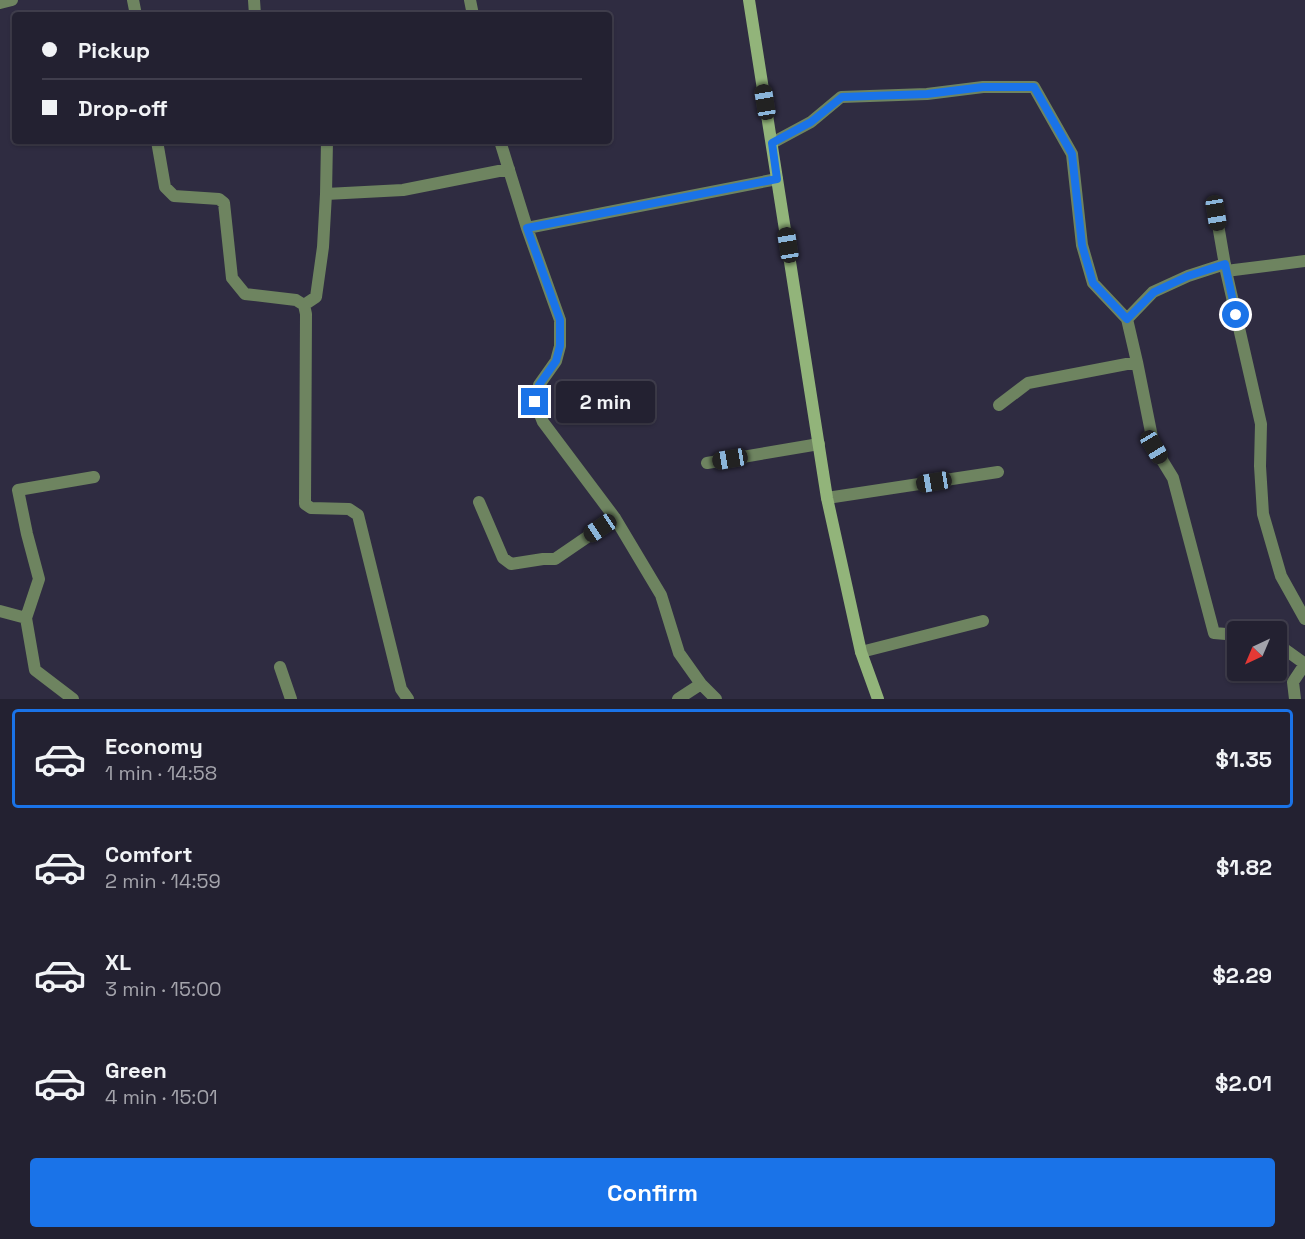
<!DOCTYPE html>
<meta charset="utf-8">
<style>
:root{--surface:#232131;--page:#2f2e3d;--text:#f1f3f6;--muted:#a3a3ab;--line:#403e4d;--accent:#1a73e8}
body{margin:0;font-family:"Space Grotesk",sans-serif;background:var(--page);color:var(--text);height:100vh;display:flex;flex-direction:column;font-size:22px;white-space:nowrap}
*{box-sizing:border-box;margin:0}
p{font-size:20px;color:var(--muted)}
.icon{flex:none;width:33px;height:33px;fill:none;stroke:currentColor;stroke-width:2;stroke-linecap:round;stroke-linejoin:round}
.map{position:relative;height:699px;overflow:hidden}
.side{display:flex;flex-direction:column;background:var(--surface);flex:1}
.side>*{flex:none}
.banner{position:absolute;left:12px;top:12px;width:600px;height:132px;border-radius:6px;box-shadow:0 2px 4px #0004,0 0 0 2px var(--line);display:grid;align-content:center;height:132px;padding:0 30px;background:var(--surface)}
.needle{width:39px;rotate:224deg}
.buttons{position:absolute;left:1227px;top:621px;display:grid;gap:12px}
.buttons a{display:grid;place-items:center;width:60px;height:60px;border-radius:6px;background:var(--surface);box-shadow:0 2px 4px #0004,0 0 0 2px var(--line);font-size:30px}
.end{position:absolute;width:27px;height:27px;margin:-14px;border:8px solid #1a73e8;background:#fff;box-shadow:0 0 0 3px #fff}
.from{border-radius:50%}
.bubble{position:absolute;height:42px;border-radius:6px;background:var(--surface);box-shadow:0 2px 4px #0004,0 0 0 2px var(--line);font-size:20px;font-weight:600;line-height:42px;text-align:center}
.car{position:absolute;width:18px;height:36px;margin:-18px -9px;border-radius:8px;box-shadow:0 0 4px 2px #0007;background:linear-gradient(#222 24%,#8ab4d8 0 40%,#222 0 76%,#8ab4d8 0 86%,#222 0)}
.banner b{display:flex;align-items:center;gap:21px;height:57px;font-size:22px}
.banner b+b{border-top:2px solid var(--line)}
.banner i{width:15px;height:15px;background:var(--text)}
ul{padding:10px 0 0;list-style:none}
li{display:flex;align-items:center;gap:18px;height:99px;margin:0 12px 9px;padding:0 18px;border:3px solid transparent;border-radius:6px}
li div{flex:1}
li b{display:block;font-size:22px}
li em{font-style:normal;font-weight:600}
li.current{border-color:var(--accent)}
li>.icon{width:54px;height:54px;stroke-width:1.5}
.cta{display:flex;gap:12px;margin-top:auto;padding:12px 30px}
.cta a{flex:1;height:69px;border-radius:6px;background:var(--accent);color:#fff;font-size:24px;font-weight:600;line-height:69px;text-align:center}
.map>svg:first-child{display:block}
</style>
<div class="map">
<svg width="1305" height="699" viewBox="0 0 1305 699">
<rect width="100%" height="100%" fill="#2f2c41"/>
<g fill="none" stroke-linecap="round" stroke-linejoin="round">
<path stroke="#6e8460" stroke-width="12" d="M133,0L136,15
M254,0L255,15
M470,0L473,15
M0,3L12,0
M157,141L165,187L174,196L219,199L224,203L232,278L245,294L296,300L304,305L306,314L305,504L311,508L349,509L358,515L401,689L408,699
M500,141L527,228L560,320V346L556,361L539,385L535,402L543,422L615,518L661,595L679,653L701,684L716,699
M772,143L811,122L841,97L927,94L983,87H1034L1072,154L1082,245L1093,283L1127,319L1137,362L1154,447L1173,478L1214,633L1238,635
M326,194L403,190L509,169
M1216,213L1226,271L1261,424L1260,466L1263,514L1281,576L1305,619
M527,228L777,179
M1226,271L1305,261
M304,305L316,297L323,247L326,194L327,141
M1127,319L1153,292L1188,276L1225,264
M999,405L1028,383L1137,362
M707,463L819,444
M827,498L998,472
M479,502L503,558L511,564L543,559H555L615,518
M0,611L26,618
M1276,643L1305,664
M861,652L983,621
M280,667L291,699
M73,699L35,670L26,618L39,579L27,534L18,490L94,477
M678,699L701,684
M1295,699L1293,682L1305,664"/>
<path stroke="#92b47a" stroke-width="12" d="M749,0L827,498L861,652L878,699"/>
</g>
<g fill="none" stroke-linecap="round" stroke-linejoin="round">
<path stroke="#1a73e8" stroke-width="8" d="M535,402L539,385L556,361L560,346V320L527,228L777,179L772,143L811,122L842,97L927,94L983,87H1034L1072,154L1082,245L1093,283L1127,319L1154,292L1188,276L1225,264L1236,315"/>
</g>
</svg>
<div class="buttons">
<a><svg class="needle" viewBox="-14 -14 28 28"><path d="M0-13l5 13h-10z" fill="#e53935"/><path d="M0 13l5-13h-10z" fill="#a3a3ab"/></svg></a>
</div>
<i class="end from" style="left:1236px;top:315px"></i>
<i class="end" style="left:535px;top:402px"></i>
<div class="bubble" style="left:556px;top:381px;width:99px">2 min</div>
<i class="car" style="left:765px;top:102px;rotate:351deg"></i>
<i class="car" style="left:1216px;top:213px;rotate:171deg"></i>
<i class="car" style="left:788px;top:245px;rotate:351deg"></i>
<i class="car" style="left:1154px;top:447px;rotate:149deg"></i>
<i class="car" style="left:730px;top:459px;rotate:260deg"></i>
<i class="car" style="left:934px;top:482px;rotate:261deg"></i>
<i class="car" style="left:600px;top:528px;rotate:236deg"></i>
<div class="banner">
<b><i class="from"></i>Pickup</b>
<b><i></i>Drop-off</b>
</div>
</div>
<section class="side">
<ul>
<li class="current"><svg class="icon" aria-label="car" viewBox="0 0 24 24"><path d="M5 17H2v-5l4-1 3-4h7l3 4 3 1v5h-3M9 17h6M6 11h13"/><circle cx="7" cy="17" r="2"/><circle cx="17" cy="17" r="2"/></svg><div><b>Economy</b><p>1 min · 14:58</p></div><em>$1.35</em></li>
<li><svg class="icon" aria-label="car" viewBox="0 0 24 24"><path d="M5 17H2v-5l4-1 3-4h7l3 4 3 1v5h-3M9 17h6M6 11h13"/><circle cx="7" cy="17" r="2"/><circle cx="17" cy="17" r="2"/></svg><div><b>Comfort</b><p>2 min · 14:59</p></div><em>$1.82</em></li>
<li><svg class="icon" aria-label="car" viewBox="0 0 24 24"><path d="M5 17H2v-5l4-1 3-4h7l3 4 3 1v5h-3M9 17h6M6 11h13"/><circle cx="7" cy="17" r="2"/><circle cx="17" cy="17" r="2"/></svg><div><b>XL</b><p>3 min · 15:00</p></div><em>$2.29</em></li>
<li><svg class="icon" aria-label="car" viewBox="0 0 24 24"><path d="M5 17H2v-5l4-1 3-4h7l3 4 3 1v5h-3M9 17h6M6 11h13"/><circle cx="7" cy="17" r="2"/><circle cx="17" cy="17" r="2"/></svg><div><b>Green</b><p>4 min · 15:01</p></div><em>$2.01</em></li>
</ul>
<div class="cta"><a>Confirm</a></div>
</section>
